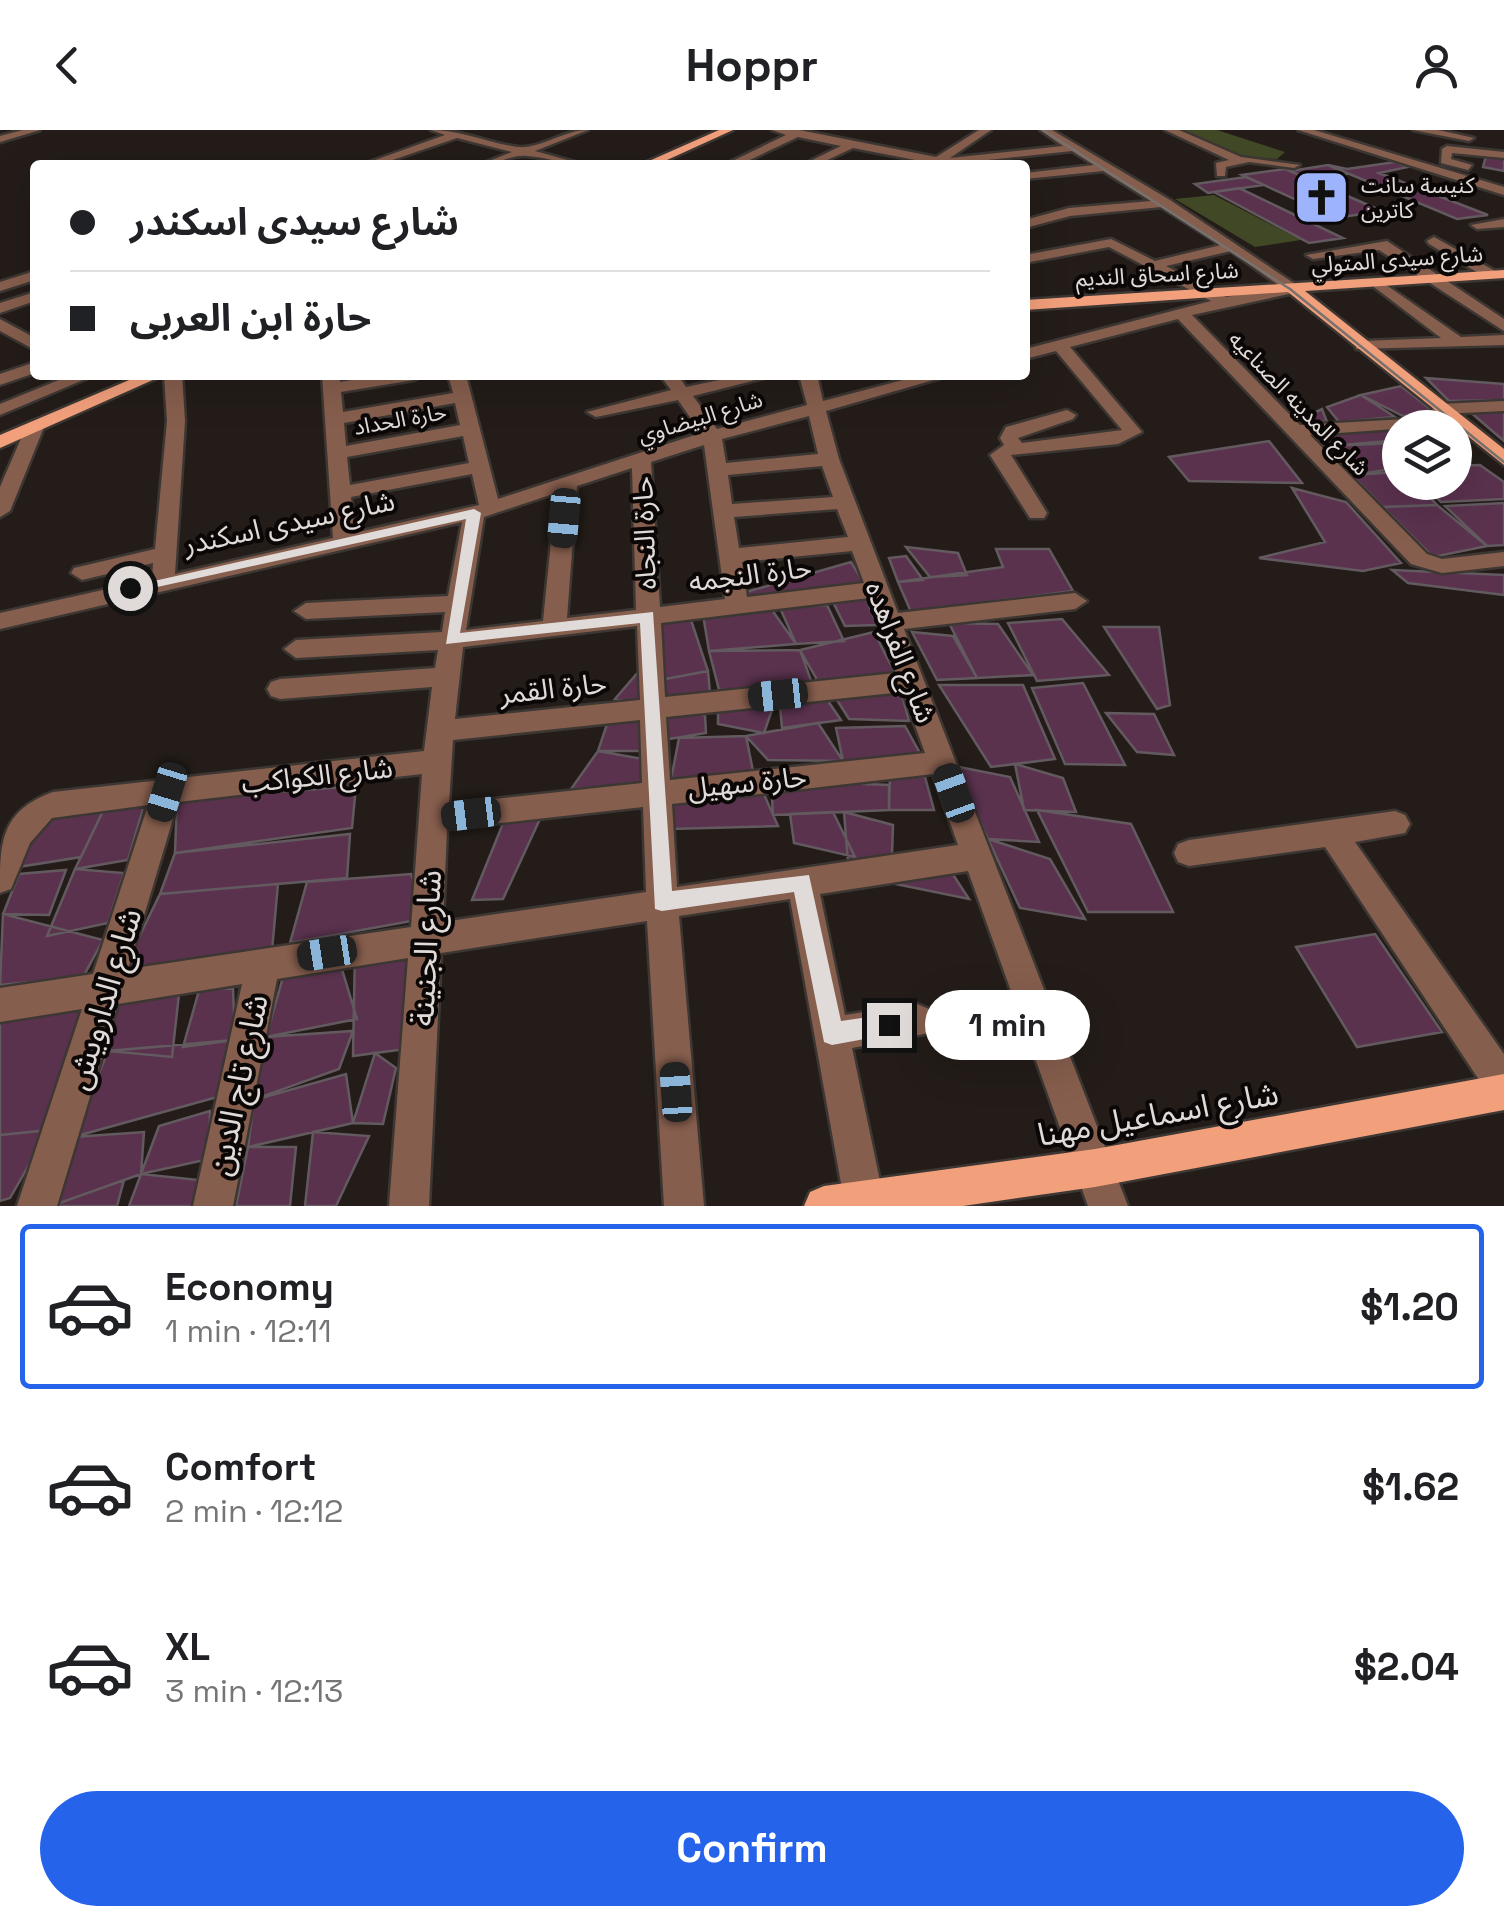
<!DOCTYPE html>
<meta charset="utf-8">
<style>
:root{--surface:#fff;--page:#f2f2f2;--text:#202124;--muted:#757577;--line:#e0e0e0;--accent:#2563eb}
body{margin:0;font-family:"Space Grotesk","Noto Sans Arabic",sans-serif;background:var(--page);color:var(--text);height:100vh;display:flex;flex-direction:column;font-size:38px;white-space:nowrap}
*{box-sizing:border-box;margin:0}
p{font-size:32px;color:var(--muted)}
.icon{flex:none;width:55px;height:55px;fill:none;stroke:currentColor;stroke-width:2;stroke-linecap:round;stroke-linejoin:round}
.map{position:relative;height:1076px;overflow:hidden}
.details{display:flex;flex-direction:column;background:var(--surface);flex:1}
.details>*{flex:none}
.banner{position:absolute;left:30px;top:30px;width:1000px;height:220px;border-radius:10px;box-shadow:0 10px 40px #0002;display:grid;align-content:center;height:220px;padding:0 40px;background:var(--surface)}
.buttons{position:absolute;left:1382px;top:280px;display:grid;gap:20px}
.buttons a{display:grid;place-items:center;width:90px;height:90px;border-radius:50%;background:var(--surface);box-shadow:0 10px 40px #0002;font-size:50px}
.end{position:absolute;width:45px;height:45px;margin:-22px;border:12px solid #e0dbd9;background:#111;box-shadow:0 0 0 5px #111}
.from{border-radius:50%}
.bubble{position:absolute;height:70px;border-radius:35px;background:var(--surface);box-shadow:0 10px 40px #0002;font-size:32px;font-weight:700;line-height:70px;text-align:center}
.car{position:absolute;width:30px;height:60px;margin:-30px -15px;border-radius:12px;box-shadow:0 0 8px 2px #0007;background:linear-gradient(#222 24%,#8ab4d8 0 40%,#222 0 76%,#8ab4d8 0 86%,#222 0)}
.banner b{display:flex;align-items:center;gap:35px;height:95px;font-size:38px}
.banner b+b{border-top:2px solid var(--line)}
.banner i{width:25px;height:25px;background:var(--text)}
ul{padding:18px 0 0;list-style:none}
li{display:flex;align-items:center;gap:30px;height:165px;margin:0 20px 15px;padding:0 20px;border:5px solid transparent;border-radius:10px}
li div{flex:1}
li b{display:block;font-size:38px}
li em{font-style:normal;font-weight:700}
li.current{border-color:var(--accent)}
li>.icon{width:90px;height:90px;stroke-width:1.5}
.button{display:flex;gap:20px;margin-top:auto;padding:20px 40px}
.button a{flex:1;height:115px;border-radius:60px;background:var(--accent);color:#fff;font-size:40px;font-weight:700;line-height:115px;text-align:center}
header{display:flex;justify-content:space-between;align-items:center;height:130px;padding:0 40px;background:var(--surface);font-size:45px;font-weight:700}
.map>svg:first-child{display:block}
</style>
<header><svg class="icon" aria-label="back" viewBox="0 0 24 24"><path d="M15 5l-7 7 7 7"/></svg>Hoppr<svg class="icon" aria-label="person" viewBox="0 0 24 24"><circle cx="12" cy="8" r="4"/><path d="M4 21q1-7 8-7t8 7"/></svg></header>
<div class="map">
<svg width="1504" height="1076" viewBox="0 0 1504 1076">
<rect width="100%" height="100%" fill="#231c18"/>
<path fill="#414825" d="M1176,0H1217L1285,22L1277,29L1235,26Z
M1214,65L1301,110L1255,117L1175,69Z"/>
<path fill="#5a324e" stroke="#625a5f" stroke-width="2.5" d="M1486,26L1504,29V41L1483,37Z
M1395,32L1408,37L1379,43L1488,85L1457,89L1328,35L1347,39Z
M1328,35L1347,44L1310,50L1290,41Z
M1285,39L1290,41L1382,81L1336,88L1242,45Z
M1246,47L1264,55L1208,63L1195,54Z
M1239,58L1297,86L1343,108L1309,113L1214,62Z
M1426,248L1504,254V270L1449,271Z
M1401,256L1438,285L1403,286L1361,265Z
M1361,265L1395,287L1339,292L1327,277Z
M1322,279L1327,292L1299,290Z
M1469,281H1504V311Z
M1400,299V310L1319,317L1299,300Z
M1269,311L1302,353L1189,351L1169,327Z
M1400,313V338L1352,345L1326,316Z
M1480,335L1504,352V369L1441,372L1422,352H1455V336Z
M1400,342V352H1416L1437,375L1383,377L1352,345Z
M1292,358L1346,372L1401,433L1363,441L1259,428L1325,412Z
M1504,373V415L1487,416L1445,376Z
M1437,375L1487,416L1433,427L1383,377Z
M906,417L958,423L967,445L930,447Z
M996,419H1049L1073,461L911,482L898,452L1003,437Z
M906,426L923,450L898,452L889,428Z
M851,432L864,453L751,468L746,462Z
M1392,440L1504,445V465L1408,453Z
M865,466L877,495L845,496L834,474Z
M827,475L844,511L796,514L780,478Z
M772,480L796,514L709,521L703,485Z
M1062,489L1109,545L1037,551L1008,493Z
M691,490L708,541L660,550V492Z
M949,493L998,494L1033,545L977,548Z
M1104,497H1159L1170,575L1157,579Z
M874,502L896,545L823,560L800,520Z
M912,502L953,506L977,548L937,550Z
M800,520L813,556L719,560L709,521Z
M640,540L654,578L615,569Z
M708,541L710,563L661,569L660,550Z
M1083,553L1125,635L1065,634L1032,558Z
M939,555H1023L1055,629L991,637Z
M830,559L901,562L909,591L849,589Z
M779,565L828,571L841,590L782,598Z
M718,571L772,580L764,603L718,594Z
M661,583L705,585L706,603L663,610Z
M1106,583L1154,584L1174,625L1137,622Z
M609,588L640,590L646,621H598Z
M818,593L843,631L768,630L746,606Z
M905,596L926,634L843,631L836,598Z
M746,606L753,641L669,660L679,608Z
M598,621L643,629L641,655L571,659Z
M1015,634L1063,648L1076,682L1024,680Z
M954,636L1010,647L1039,712L988,709Z
M890,644L925,647L934,680H889Z
M771,650L889,655V680L773,685Z
M356,656L352,698L175,723L177,670Z
M763,662L778,696L671,699L670,670Z
M144,675L128,730L75,739L104,679Z
M104,679L81,727L18,737L44,689Z
M1037,680L1131,694L1173,782H1088Z
M833,682L855,727L794,713L790,684Z
M844,682L893,695L892,725L849,745Z
M540,689L503,769L472,770L504,691Z
M350,704L347,748L160,764L175,723Z
M988,709L1050,729L1085,789L1020,778Z
M75,739L124,743L108,793L47,806Z
M66,740L49,785L3,784L19,744Z
M952,743L969,769L876,750Z
M411,744L428,788L290,813L307,752Z
M278,754L271,832L123,840L160,764Z
M3,784L103,810L83,847L0,855Z
M1375,804L1442,902L1357,917L1296,817Z
M355,819L410,822L406,919L353,926Z
M341,836L357,889L266,907L283,847Z
M121,855L179,864L172,927L108,921Z
M200,857L233,859L235,910L183,917Z
M85,872L49,1000L0,1005V878Z
M353,901L339,939L233,977L266,907Z
M235,910L221,966L73,1007L108,921Z
M375,923L396,938L383,994L353,993Z
M346,944L353,993L248,1017L254,970Z
M210,981L209,1029L141,1044L159,996Z
M49,1000L10,1068L0,1071V1005Z
M144,1002L141,1044L54,1075L73,1007Z
M313,1002L369,1006L336,1076H305Z
M248,1017H296L290,1076H236Z
M141,1044L199,1050L195,1076H129Z
M124,1050L117,1076H53L54,1075Z"/>
<g fill="none" stroke-linecap="round" stroke-linejoin="round">
<defs>
<path id="minor" d="M23,0H40L0,12V6Z
M431,0C461,0 488,13 518,17C540,19 564,0 588,0L535,21L585,35C564,35 547,27 527,26C512,24 496,35 479,35L512,22L457,8L378,35H361L445,5Z
M772,0H799L936,27L979,0H991L950,28L1063,16L1040,0H1052L1170,70L1298,156V162L1192,185L1300,295L1459,286L1462,290L1453,295L1310,305L1427,424L1442,429L1504,422V436L1442,443L1411,434L1178,189L1070,217L1142,302L1118,314L1011,325L1047,383L1044,388H1030L990,325L1004,315L1000,308L1006,297L1067,280L1076,285L1073,289L1018,308L1022,313L1122,300L1056,221L1025,229V219L1211,171L1109,117L1025,133V125L1111,109L1155,131L1221,115L1161,77L1070,86L1025,98V90L1069,78L1151,71L1103,41L1025,49V43L1094,35L1072,21L941,35L853,18L817,35H802L841,16L798,7L739,35H724L786,5ZM1231,121L1281,157L1226,167L1166,136Z
M1165,0H1179L1241,27L1300,35L1294,38L1249,32L1226,37L1225,46H1217L1216,33L1229,30Z
M1298,0H1314L1504,57V65Z
M1413,0H1438L1474,8L1469,11Z
M1447,16L1504,22V28L1452,23L1451,29L1472,35L1468,40L1441,33L1442,19Z
M1504,89V97L1477,99L1471,95Z
M1434,107L1497,142L1499,145L1487,148L1429,114L1427,111Z
M1387,111L1504,189V201L1379,120L1313,129L1306,125Z
M35,141V150L0,161V152Z
M1379,150L1461,207L1504,205V215L1356,219V213L1362,211L1441,208L1374,157L1372,154Z
M35,162V171L0,183V173Z
M0,189L35,208V220L0,201Z
M35,232V243L0,255V244Z
M71,245H95L0,285V274Z
M164,245H182L185,291L175,444L333,408L322,245H340V252L381,245H423L414,250L341,262L343,282L453,263L448,245H466L498,369L701,303L678,270L596,287L587,282L671,260L660,245H678L686,257L743,245H776L693,266L717,299L807,275L799,245H817L823,271L922,245H951L826,281L839,329L898,483L1075,463L1087,471L1075,479L904,499L1128,1076H1088L968,741L820,764L845,885L917,874L929,879L934,891L929,903L852,918L884,1070L881,1076H847L844,1070L790,769L679,786L704,1076H664L647,791L441,823L429,1076H389L408,828L277,849L233,1076H193L242,854L118,874L57,1076H17L82,879L0,892V858L93,844L148,675L52,688L30,713L11,759L0,763C0,713 0,681 53,662L424,621L432,557L280,569L271,566L267,559L271,552L280,549L435,538L438,520L296,528L284,519L296,510L442,502L445,482L306,489L294,481L306,473L448,466L462,392L0,499V483L152,449L153,433L82,450L71,443L74,438L155,419L167,291ZM455,273L460,295L346,316L344,293ZM809,286L818,324L726,333L722,309ZM463,306L469,333L350,355L347,327ZM704,315L725,469L660,477L651,332ZM822,336L833,367L732,374L728,345ZM632,338L636,480L567,488L577,356ZM472,344L479,375L354,403L351,367ZM556,363L543,491L466,500L484,387ZM837,379L848,407L739,418L734,387ZM852,421L864,453L747,467L742,432ZM869,468L896,543L665,567L661,493ZM637,496L640,570L455,589L463,517ZM903,562L925,623L670,650L666,587ZM640,590L642,653L449,674L453,610ZM422,644L411,797L128,839L178,672ZM933,644L958,715L677,757L672,674ZM643,677L646,762L443,792L447,699Z
M1504,271V281L1441,284L1432,279L1441,274Z
M35,291L44,297L10,381L0,387V357L26,297Z
M1395,681L1405,685L1410,694L1405,703L1355,712L1504,924V973L1491,968L1325,717L1189,736L1178,732L1174,723L1178,714L1189,710Z"/>
<path id="major" d="M719,0H733L656,35H640Z
M1504,140V148L1305,161L1504,319V335L1288,162L1025,180V170Z
M141,245H164L0,318V305Z
M1504,944V980L1095,1057L963,1076H804L810,1062L824,1056L1095,1019Z"/>
</defs>
<use href="#minor" stroke="#3d3733" stroke-width="5"/>
<use href="#major" stroke="#3d3733" stroke-width="5"/>
<use href="#minor" fill="#865e4d" fill-rule="evenodd"/>
<use href="#major" fill="#f29f7b" fill-rule="evenodd"/>
<path stroke="#78726f" stroke-width="2.5" d="M1043,0L1290,159L1504,332"/>
</g>
<path fill="#e0dbd9" d="M474,379L481,383L460,503L653,482L672,761L809,745L841,891L889,884L897,887V903L832,915L824,912L794,762L662,781L655,779L640,493L446,514L466,389L130,463L123,458Z"/>
<defs>
<symbol id="church-square" viewBox="-11 -11 22 22"><rect x="-9" y="-9" width="18" height="18" rx="4" fill="#9db4fd" stroke="#0a0706"/><path d="M-1.2-6h2.4v3.5h3.3v2.4h-3.3V6h-2.4V-.1h-3.3v-2.4h3.3Z" fill="#111"/></symbol>
</defs>
<g fill-rule="evenodd">
<use href="#church-square" x="1290" y="36" width="63" height="63"/>
</g>
<g text-anchor="middle" dominant-baseline="central" stroke-width="8" stroke-linejoin="round" paint-order="stroke">
<g font-size="22" fill="#e0dbd9" stroke="#0a0706" text-anchor="start">
<text x="1361" y="55">كنيسة سانت<tspan x="1361" dy="25">كاترين</tspan></text>
</g>
<g font-size="22" fill="#e0dbd9" stroke="#0a0706">
<text transform="translate(1397 129) rotate(-4)">شارع سيدى المتولي</text>
<text transform="translate(1157 144) rotate(-3)">شارع اسحاق النديم</text>
<text transform="translate(1299 273) rotate(46)">شارع المدينه الصناعيه</text>
<text transform="translate(700 287) rotate(-17)">شارع البيضاوي</text>
<text transform="translate(400 289) rotate(-10)">حارة الحداد</text>
</g>
<g font-size="28" fill="#e0dbd9" stroke="#0a0706">
<text transform="translate(289 392) rotate(-12)">شارع سيدى اسكندر</text>
<text transform="translate(644 403) rotate(-92)">حارة النجاه</text>
<text transform="translate(750 444) rotate(-7)">حارة النجمه</text>
<text transform="translate(901 522) rotate(69)">شارع الفراهده</text>
<text transform="translate(553 558) rotate(-6)">حارة القمر</text>
<text transform="translate(317 645) rotate(-6)">شارع الكواكب</text>
<text transform="translate(747 652) rotate(-6)">حارة سهيل</text>
</g>
<g font-size="32" fill="#e0dbd9" stroke="#0a0706">
<text transform="translate(426 818) rotate(-87)">شارع الجنينة</text>
<text transform="translate(104 869) rotate(-73)">شارع الدارويش</text>
<text transform="translate(238 955) rotate(-78)">شارع تاج الدين</text>
<text transform="translate(1158 984) rotate(-10)">شارع اسماعيل مهنا</text>
</g>
</g>
</svg>
<div class="buttons">
<a><svg class="icon" aria-label="layers" viewBox="0 0 24 24"><path d="M12 4l9 5-9 5-9-5zM3 14l9 5 9-5"/></svg></a>
</div>
<i class="end from" style="left:130px;top:458px"></i>
<i class="end" style="left:889px;top:895px"></i>
<div class="bubble" style="left:925px;top:860px;width:165px">1 min</div>
<i class="car" style="left:564px;top:388px;rotate:185deg"></i>
<i class="car" style="left:778px;top:565px;rotate:264deg"></i>
<i class="car" style="left:167px;top:662px;rotate:197deg"></i>
<i class="car" style="left:954px;top:663px;rotate:340deg"></i>
<i class="car" style="left:471px;top:684px;rotate:263deg"></i>
<i class="car" style="left:327px;top:823px;rotate:261deg"></i>
<i class="car" style="left:676px;top:962px;rotate:356deg"></i>
<div class="banner">
<b><i class="from"></i>شارع سيدى اسكندر</b>
<b><i></i>حارة ابن العربى</b>
</div>
</div>
<section class="details">
<ul>
<li class="current"><svg class="icon" aria-label="car" viewBox="0 0 24 24"><path d="M5 17H2v-5l4-1 3-4h7l3 4 3 1v5h-3M9 17h6M6 11h13"/><circle cx="7" cy="17" r="2"/><circle cx="17" cy="17" r="2"/></svg><div><b>Economy</b><p>1 min · 12:11</p></div><em>$1.20</em></li>
<li><svg class="icon" aria-label="car" viewBox="0 0 24 24"><path d="M5 17H2v-5l4-1 3-4h7l3 4 3 1v5h-3M9 17h6M6 11h13"/><circle cx="7" cy="17" r="2"/><circle cx="17" cy="17" r="2"/></svg><div><b>Comfort</b><p>2 min · 12:12</p></div><em>$1.62</em></li>
<li><svg class="icon" aria-label="car" viewBox="0 0 24 24"><path d="M5 17H2v-5l4-1 3-4h7l3 4 3 1v5h-3M9 17h6M6 11h13"/><circle cx="7" cy="17" r="2"/><circle cx="17" cy="17" r="2"/></svg><div><b>XL</b><p>3 min · 12:13</p></div><em>$2.04</em></li>
</ul>
<div class="button"><a>Confirm</a></div>
</section>
